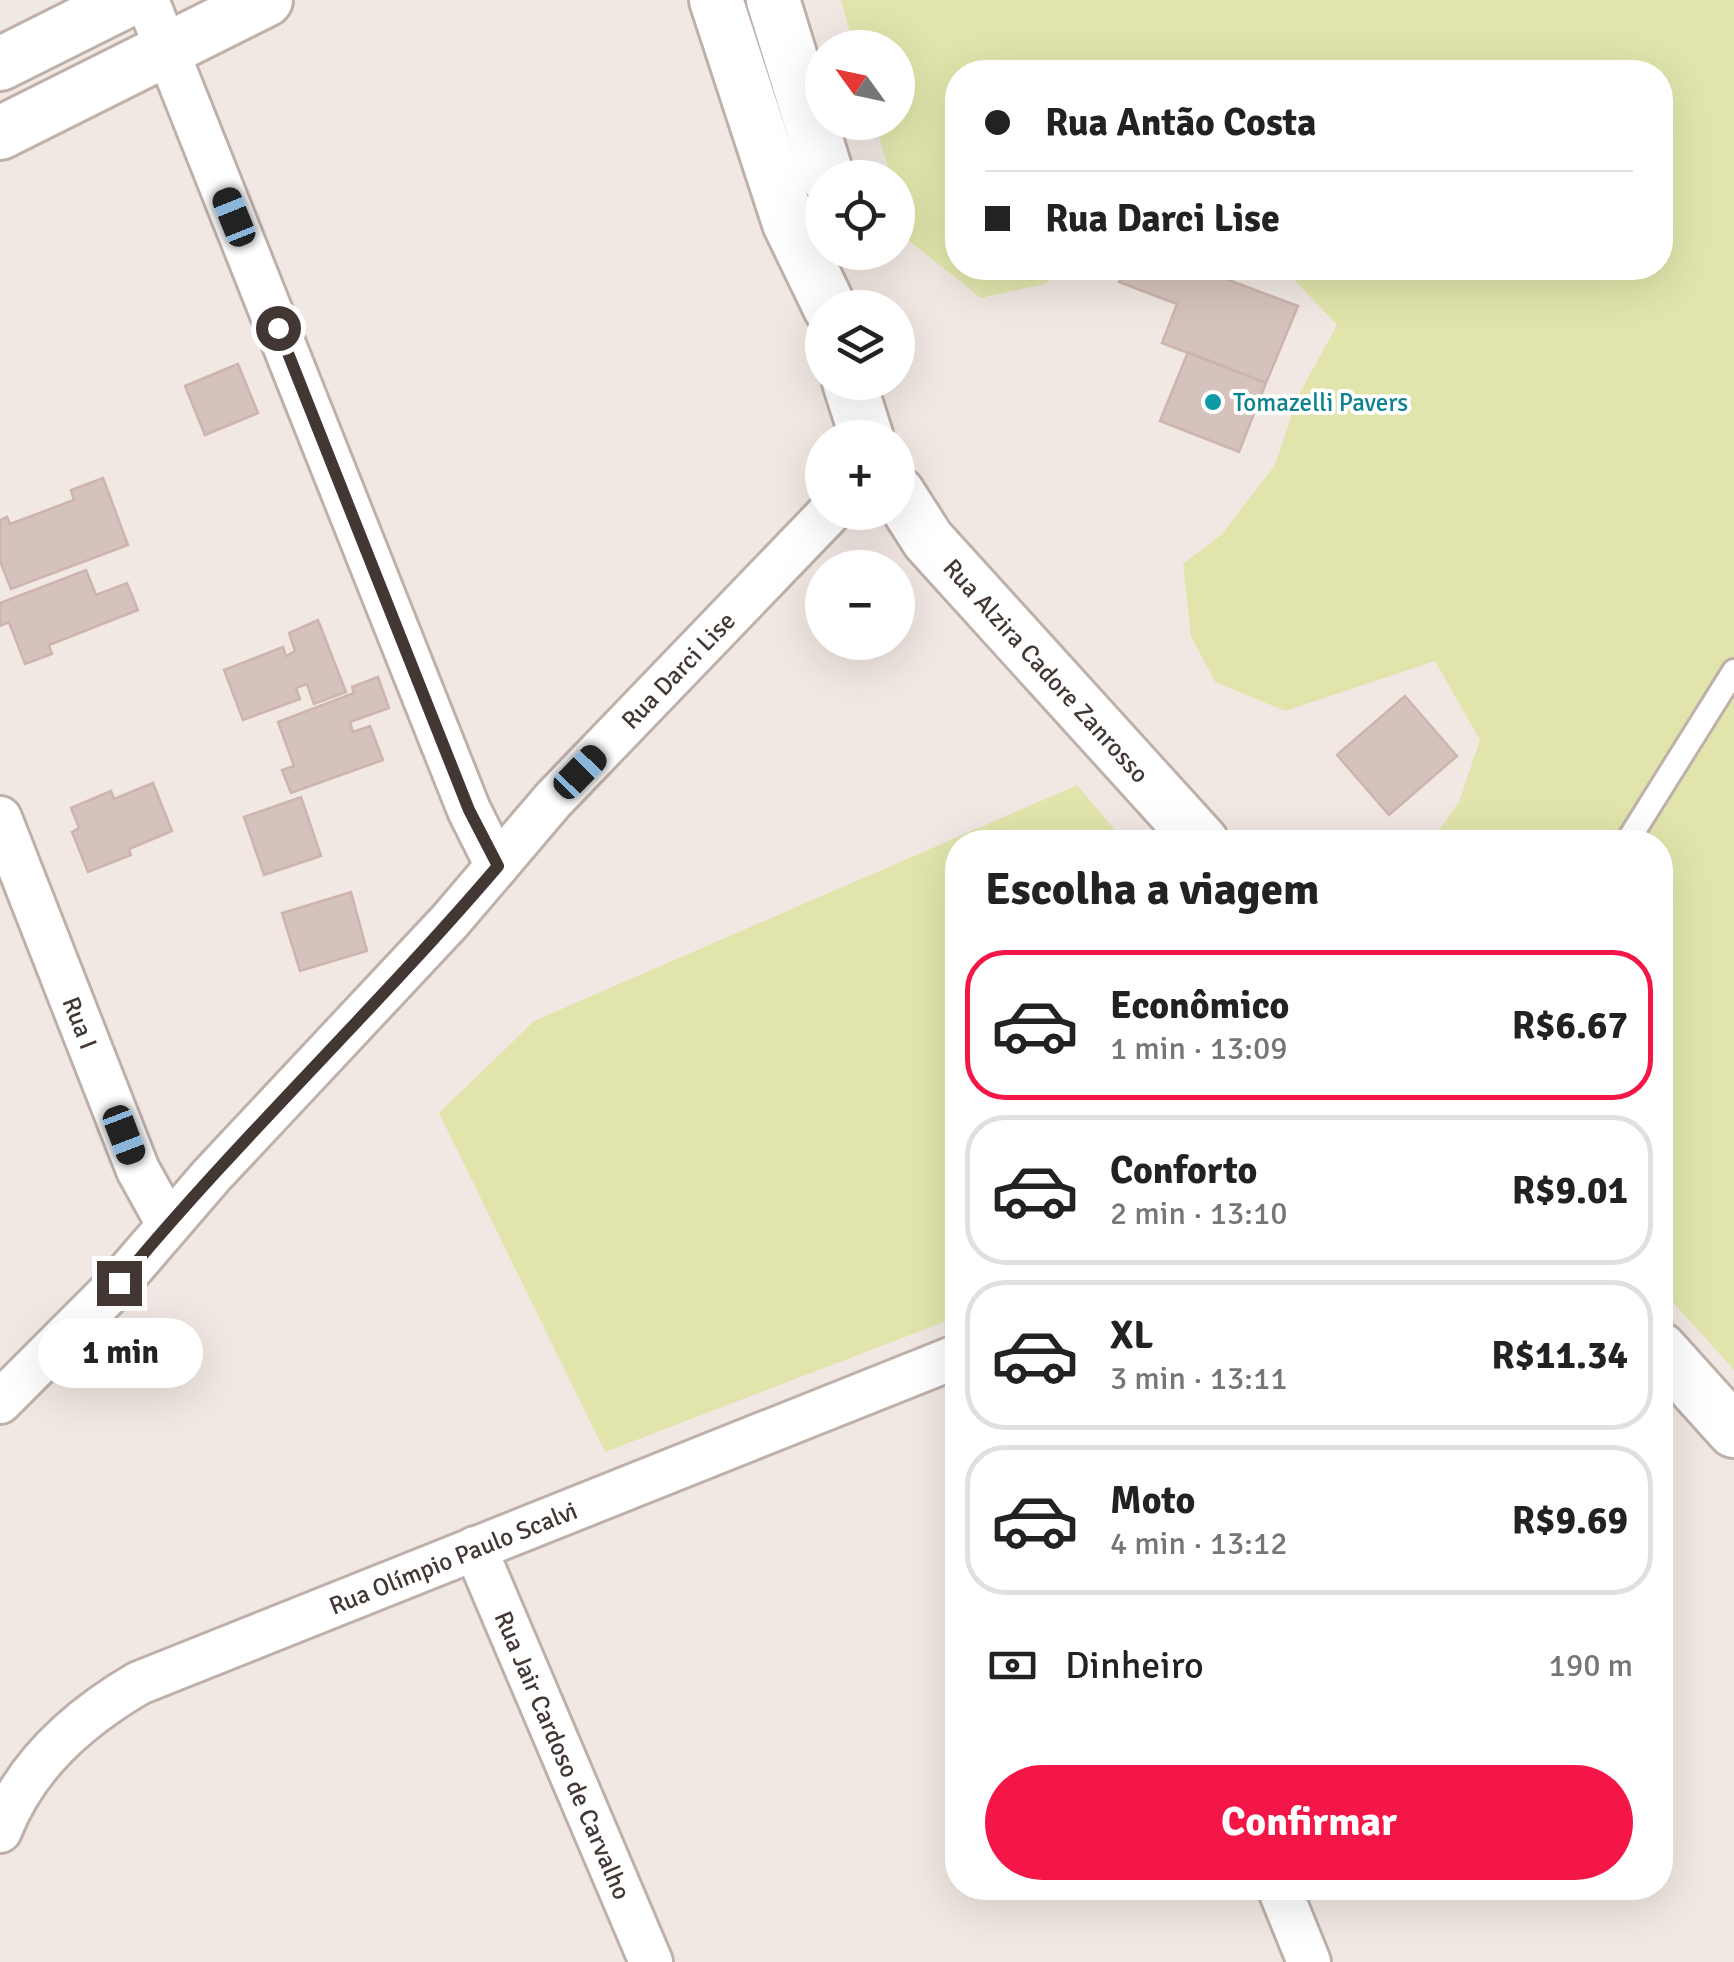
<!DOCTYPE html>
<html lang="pt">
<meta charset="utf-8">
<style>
:root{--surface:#fff;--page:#f6f6f6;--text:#222;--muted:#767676;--line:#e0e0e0;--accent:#f51648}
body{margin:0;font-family:Signika,sans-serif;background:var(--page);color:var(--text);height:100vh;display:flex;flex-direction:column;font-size:38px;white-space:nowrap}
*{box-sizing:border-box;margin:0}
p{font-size:32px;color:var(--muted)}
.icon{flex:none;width:55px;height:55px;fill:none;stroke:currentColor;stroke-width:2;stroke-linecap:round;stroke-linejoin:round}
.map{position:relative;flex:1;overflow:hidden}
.details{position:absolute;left:945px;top:830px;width:728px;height:1070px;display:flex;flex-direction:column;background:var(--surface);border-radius:40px;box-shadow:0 10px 40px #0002}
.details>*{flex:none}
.top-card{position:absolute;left:945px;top:60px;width:728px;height:220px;border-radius:40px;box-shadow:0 10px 40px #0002;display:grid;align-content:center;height:220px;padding:0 40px;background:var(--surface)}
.needle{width:65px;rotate:303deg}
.buttons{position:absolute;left:805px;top:30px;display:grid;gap:20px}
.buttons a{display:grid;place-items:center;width:110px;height:110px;border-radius:50%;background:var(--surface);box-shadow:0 10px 40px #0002;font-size:50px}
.end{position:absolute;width:45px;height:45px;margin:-22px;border:12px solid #433733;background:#fff;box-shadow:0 0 0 5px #fff}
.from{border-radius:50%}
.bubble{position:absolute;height:70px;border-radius:35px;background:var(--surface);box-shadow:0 10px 40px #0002;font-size:32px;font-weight:700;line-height:70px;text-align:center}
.car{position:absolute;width:30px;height:60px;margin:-30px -15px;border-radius:12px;box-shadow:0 0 8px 2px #0007;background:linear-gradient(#222 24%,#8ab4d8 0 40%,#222 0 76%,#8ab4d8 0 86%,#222 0)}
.top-card b{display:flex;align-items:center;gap:35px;height:95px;font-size:38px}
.top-card b+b{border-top:2px solid var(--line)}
.top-card i{width:25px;height:25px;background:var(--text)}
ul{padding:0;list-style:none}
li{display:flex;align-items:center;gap:30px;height:150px;margin:0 20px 15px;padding:0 20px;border:5px solid var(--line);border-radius:40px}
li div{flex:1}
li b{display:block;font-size:38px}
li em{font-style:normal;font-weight:700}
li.current{border-color:var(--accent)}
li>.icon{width:90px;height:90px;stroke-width:1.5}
h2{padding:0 40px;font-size:45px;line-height:120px}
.pay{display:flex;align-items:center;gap:25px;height:110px;padding:0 40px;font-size:38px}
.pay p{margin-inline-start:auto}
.cta{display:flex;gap:20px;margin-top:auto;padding:20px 40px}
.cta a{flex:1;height:115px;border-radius:60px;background:var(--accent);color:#fff;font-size:40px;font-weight:700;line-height:115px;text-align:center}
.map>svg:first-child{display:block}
</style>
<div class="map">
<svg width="1734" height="1962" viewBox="0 0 1734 1962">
<rect width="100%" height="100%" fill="#f1e8e3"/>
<path fill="#e1e5ac" d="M841,0H1734V1370L1660,1288V842H1430L1459,802L1480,740L1435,661L1285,711L1215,682L1191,636L1183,564L1222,534L1275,465L1298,396L1337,325L1283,268H1660V72H958V268H1070L1044,284L981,298L908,240L898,202V178L891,177L875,123L898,122V48L854,47Z
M1077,785L1125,842H958L957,1317L605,1452L439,1113L534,1021Z"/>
<path fill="#d5c2bc" stroke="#cdb4ac" stroke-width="2.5" d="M1125,268H1197L1298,306L1266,383L1162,343L1177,304L1119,282Z
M1188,352L1266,383L1239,452L1160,421Z
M238,364L258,413L205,435L185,386Z
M103,478L128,545L11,589L0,561V520L7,517L10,524L74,500L71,490Z
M86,570L96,595L127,583L138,610L49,645L52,654L25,664L9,622L0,626V603Z
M318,620L346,692L314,704L307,684L296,688L300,699L243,720L224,670L283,647L286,656L295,651L289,633Z
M378,677L389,708L350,722L353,732L370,726L383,760L291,793L282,770L294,766L278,722L354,693L352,687Z
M1405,696L1457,756L1389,815L1337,755Z
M153,783L172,831L129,849L131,855L88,872L72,832L79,828L71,808L111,791L114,799Z
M301,797L321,856L264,875L244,817Z
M351,892L367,951L300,971L282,913Z"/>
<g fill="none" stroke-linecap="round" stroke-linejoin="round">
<defs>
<path id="service" d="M1627,842L1734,671"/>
<g id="minor">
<path d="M147,0L469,810L497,866"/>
<path id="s1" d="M0,818L138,1170L168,1224"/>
<path id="s2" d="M0,1402L119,1283L212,1175L450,921L553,800L830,512"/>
<path id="s3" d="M475,1548L651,1962"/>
<path id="s4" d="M0,1831C26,1764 79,1718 139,1683L958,1356"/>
<path d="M1279,1888L1309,1962"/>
</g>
<g id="tertiary">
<path d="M716,0L789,223L830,308"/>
<path d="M773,0L828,178"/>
<path d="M0,64L128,0"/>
<path d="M0,133L266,0"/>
<path d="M849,382L867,438"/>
<path id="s5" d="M898,493L928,540L1202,842"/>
<path d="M1660,1349L1734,1431"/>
</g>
</defs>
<use href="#service" stroke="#bfb0a9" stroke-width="28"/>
<use href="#minor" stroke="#bfb0a9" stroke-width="48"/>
<use href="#tertiary" stroke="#bfb0a9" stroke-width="58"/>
<use href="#service" stroke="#fff" stroke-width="22"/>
<use href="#minor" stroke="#fff" stroke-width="42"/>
<use href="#tertiary" stroke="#fff" stroke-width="52"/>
</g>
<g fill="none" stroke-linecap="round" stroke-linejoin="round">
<path stroke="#433733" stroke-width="12" d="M119,1283C239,1138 376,1009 498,866L469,810L278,328"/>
</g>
<circle fill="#0f9aa8" stroke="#fff" stroke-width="4" cx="1213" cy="402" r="10"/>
<g text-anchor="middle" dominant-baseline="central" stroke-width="8" stroke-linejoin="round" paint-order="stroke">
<g font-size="25" fill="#0d838f" stroke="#fff" text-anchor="start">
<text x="1233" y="402">Tomazelli Pavers</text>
</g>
<g font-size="25" fill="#433733" stroke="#fff">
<text stroke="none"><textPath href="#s2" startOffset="998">Rua Darci Lise</textPath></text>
<text stroke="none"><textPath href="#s5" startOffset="232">Rua Alzira Cadore Zanrosso</textPath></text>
<text stroke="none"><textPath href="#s1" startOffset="220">Rua I</textPath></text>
<text stroke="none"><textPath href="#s4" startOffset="545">Rua Olímpio Paulo Scalvi</textPath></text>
<text stroke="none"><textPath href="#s3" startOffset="225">Rua Jair Cardoso de Carvalho</textPath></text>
</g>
</g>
</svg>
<div class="buttons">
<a><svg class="needle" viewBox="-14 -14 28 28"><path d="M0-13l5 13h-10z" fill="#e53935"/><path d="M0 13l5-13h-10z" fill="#767676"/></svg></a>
<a><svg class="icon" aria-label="locate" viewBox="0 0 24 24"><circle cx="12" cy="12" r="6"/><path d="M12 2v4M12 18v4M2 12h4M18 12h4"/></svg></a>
<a><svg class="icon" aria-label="layers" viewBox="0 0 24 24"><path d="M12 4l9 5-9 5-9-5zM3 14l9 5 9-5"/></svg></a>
<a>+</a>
<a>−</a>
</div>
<i class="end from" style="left:278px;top:328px"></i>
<i class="end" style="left:119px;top:1283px"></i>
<div class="bubble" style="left:38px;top:1318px;width:165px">1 min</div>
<i class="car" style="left:234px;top:217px;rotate:338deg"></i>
<i class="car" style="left:580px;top:772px;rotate:44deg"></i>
<i class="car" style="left:124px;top:1135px;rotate:159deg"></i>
<div class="top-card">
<b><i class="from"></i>Rua Antão Costa</b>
<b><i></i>Rua Darci Lise</b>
</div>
<section class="details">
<h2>Escolha a viagem</h2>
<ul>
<li class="current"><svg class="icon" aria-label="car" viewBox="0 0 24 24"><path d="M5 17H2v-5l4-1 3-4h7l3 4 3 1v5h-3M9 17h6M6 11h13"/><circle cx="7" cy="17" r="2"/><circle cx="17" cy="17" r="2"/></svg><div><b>Econômico</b><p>1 min · 13:09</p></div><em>R$6.67</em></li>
<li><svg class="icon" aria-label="car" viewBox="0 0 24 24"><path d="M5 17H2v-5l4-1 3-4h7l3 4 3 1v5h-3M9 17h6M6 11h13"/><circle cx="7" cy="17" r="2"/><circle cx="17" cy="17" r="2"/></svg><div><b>Conforto</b><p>2 min · 13:10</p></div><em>R$9.01</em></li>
<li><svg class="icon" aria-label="car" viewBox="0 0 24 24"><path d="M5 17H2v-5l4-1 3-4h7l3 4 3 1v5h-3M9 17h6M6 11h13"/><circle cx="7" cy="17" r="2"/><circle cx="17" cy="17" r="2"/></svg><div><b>XL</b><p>3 min · 13:11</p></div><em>R$11.34</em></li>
<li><svg class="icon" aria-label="car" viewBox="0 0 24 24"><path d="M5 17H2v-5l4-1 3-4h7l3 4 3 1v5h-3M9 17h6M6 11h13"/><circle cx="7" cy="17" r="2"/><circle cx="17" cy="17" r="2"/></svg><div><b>Moto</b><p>4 min · 13:12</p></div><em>R$9.69</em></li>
</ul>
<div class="pay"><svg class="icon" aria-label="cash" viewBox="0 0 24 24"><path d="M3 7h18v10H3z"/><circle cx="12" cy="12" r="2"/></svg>Dinheiro<p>190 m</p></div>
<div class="cta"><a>Confirmar</a></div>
</section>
</div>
